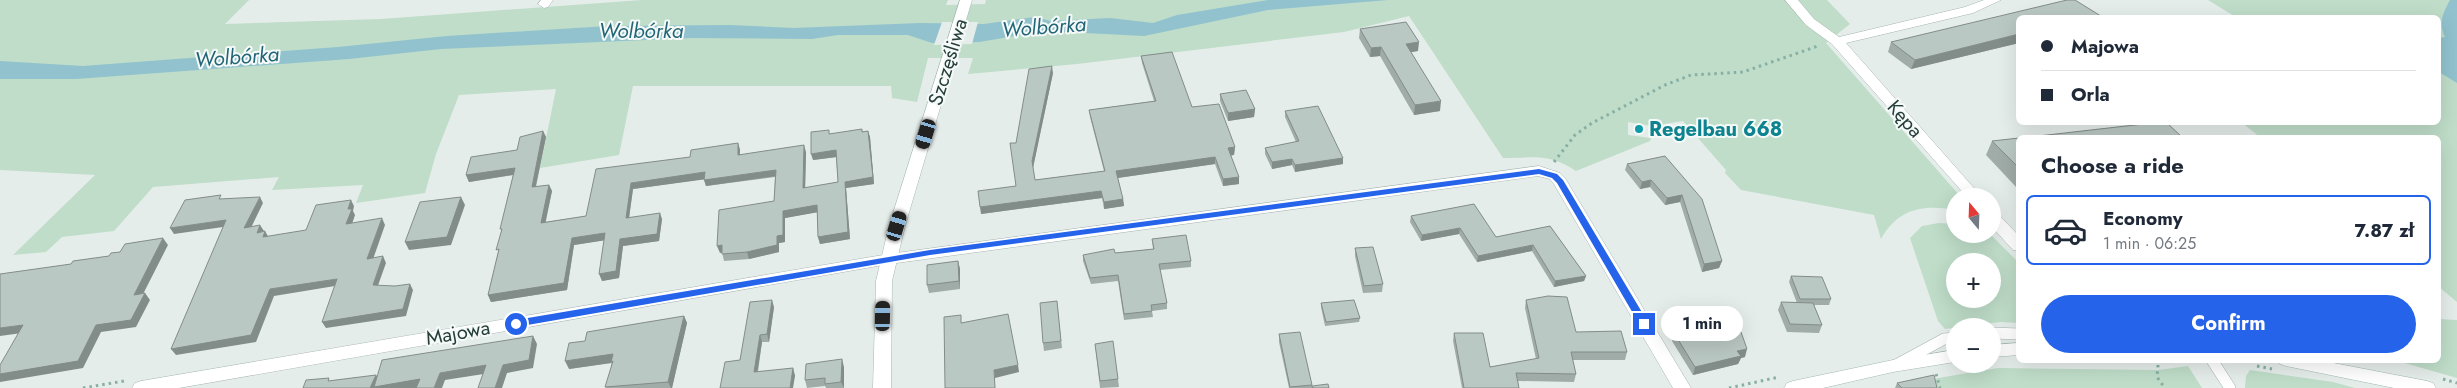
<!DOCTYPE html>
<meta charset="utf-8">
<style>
:root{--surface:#fff;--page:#f2f2f3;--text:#1f2937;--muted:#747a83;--line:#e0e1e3;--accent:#2563eb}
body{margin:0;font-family:Jost,sans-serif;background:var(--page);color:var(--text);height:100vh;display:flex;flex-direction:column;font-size:19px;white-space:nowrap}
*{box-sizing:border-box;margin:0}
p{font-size:16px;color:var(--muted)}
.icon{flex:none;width:28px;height:28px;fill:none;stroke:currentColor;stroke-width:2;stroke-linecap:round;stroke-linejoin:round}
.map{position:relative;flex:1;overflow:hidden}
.sheet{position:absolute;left:2016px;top:135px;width:425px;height:228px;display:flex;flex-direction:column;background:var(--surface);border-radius:8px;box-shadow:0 5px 20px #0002}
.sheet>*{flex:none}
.hud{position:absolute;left:2016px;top:15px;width:425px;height:110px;border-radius:8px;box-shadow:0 5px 20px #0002;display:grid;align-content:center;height:110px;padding:0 25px;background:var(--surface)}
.needle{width:32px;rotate:341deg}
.tools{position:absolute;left:1946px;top:188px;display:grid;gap:10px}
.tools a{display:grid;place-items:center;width:55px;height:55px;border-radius:50%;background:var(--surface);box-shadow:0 5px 20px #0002;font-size:25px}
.end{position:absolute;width:22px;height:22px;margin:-11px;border:6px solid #2563eb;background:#fff;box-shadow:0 0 0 2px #fff}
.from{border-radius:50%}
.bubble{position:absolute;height:35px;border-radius:18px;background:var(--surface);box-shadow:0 5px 20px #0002;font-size:16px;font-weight:700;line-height:35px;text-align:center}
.car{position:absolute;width:15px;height:30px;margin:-15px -8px;border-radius:6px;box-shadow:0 0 4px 1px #0007;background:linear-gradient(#222 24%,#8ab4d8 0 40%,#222 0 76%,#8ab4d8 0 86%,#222 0)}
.hud b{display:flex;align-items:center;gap:18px;height:48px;font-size:19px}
.hud b+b{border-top:1px solid var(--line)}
.hud i{width:12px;height:12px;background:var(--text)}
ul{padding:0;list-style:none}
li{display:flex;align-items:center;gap:15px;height:70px;margin:0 10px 8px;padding:0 15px;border:2px solid var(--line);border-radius:8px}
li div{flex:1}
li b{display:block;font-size:19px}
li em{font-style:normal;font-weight:700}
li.active{border-color:var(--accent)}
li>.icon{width:45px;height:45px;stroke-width:1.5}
h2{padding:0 25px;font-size:22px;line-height:60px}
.cta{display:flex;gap:10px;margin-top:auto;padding:10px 25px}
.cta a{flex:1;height:58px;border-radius:30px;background:var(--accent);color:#fff;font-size:20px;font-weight:700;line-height:58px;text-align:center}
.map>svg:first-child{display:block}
</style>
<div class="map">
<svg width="2457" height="388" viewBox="0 0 2457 388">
<rect width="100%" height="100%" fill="#e5edea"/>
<path fill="#bfddc9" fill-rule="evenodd" d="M0,0H249L225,24L381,19L642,0H948L946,5L985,4L986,0H1827L1850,24L1826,43L1960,196H1955V210C1922,204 1898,209 1881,239L1874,215L1741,190L1725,173L1726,170L1683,121L1652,126L1628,122V135L1651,138L1650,141L1576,171C1549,153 1534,158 1503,158L1409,16L1344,32L1077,64L968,74L973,58H928L917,102L892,98L891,86H633L619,155L540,168L556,89L459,95L436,154L425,193L356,203L363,185L272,190L279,177L153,187L114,231L62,237L46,252L13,255L95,175L0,170Z
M2208,0H2457V302L2439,287V138L2260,137L2242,123L2439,122V18L2229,17L2234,16Z
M1939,223L1955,224V234H1987L1992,236L2019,263V323L2000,322L1945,329L1938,321L1910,238L1922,226ZM1992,261V299H1955V261Z
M2439,319L2457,320V378L2394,360H2439Z
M2188,366L2202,388H1931L1932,379L1998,368L2158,370Z
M2250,370L2333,382L2355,388H2245L2246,376Z"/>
<path fill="#91c2ce" d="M1268,0H1388L1268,10L1144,36L1066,32L1033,33L979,42L932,43L908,35H838L812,39L691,38L441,49L349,59L76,79H0V61L83,66L338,47L447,36L608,26L730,25L793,28L920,23L984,24L1035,17L1051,21L1110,18L1153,23L1177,15Z
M2450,0H2457V83L2439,72V38L2445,37C2438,23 2443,13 2450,0Z"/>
<path fill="#e5edea" d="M942,22H978L972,44L934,45Z"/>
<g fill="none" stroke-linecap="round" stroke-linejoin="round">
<defs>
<path id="lane" d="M1992,333L2019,334
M2212,360L2230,388
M1896,365L1944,339L1955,338"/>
<path id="street" d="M541,0H553L548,7L544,8L538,4Z
M1785,0H1798L1814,19L1839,37L1965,7L1984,0H2001L1973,13L1846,43L1981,196H1966L1832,44L1806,25Z
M1539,166L1560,173L1565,178L1691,388H1673L1554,184L1550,179L1538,176L889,264L179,388H132L135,383L141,381L889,254Z
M1992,212L1997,213L2019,236V251L2013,250L1992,227Z"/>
<path id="secondary" d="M960,0H972L905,226L892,281L891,388H873L876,281L889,226Z
M2019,343V355L1992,357V345Z
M1955,350V362L1893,372L1823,388H1784L1787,383L1793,381L1893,360Z
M2277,360H2318L2427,381L2433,383L2436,388H2394L2286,366L2280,364Z"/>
</defs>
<use href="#lane" stroke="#a8b5b1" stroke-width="12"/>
<use href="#street" stroke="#a8b5b1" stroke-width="1"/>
<use href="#secondary" stroke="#a4b8b2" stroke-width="1"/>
<path stroke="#87afa4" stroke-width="3" stroke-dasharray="2.5 4" stroke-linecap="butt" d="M1554,162L1575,135L1592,123L1665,85L1691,75L1743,72L1818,46
M2158,365L2157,377L2165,388
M2257,366L2272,369
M1936,374L1940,388
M2443,379L2457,383
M83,388L124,381
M1729,388L1779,377"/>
<use href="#lane" stroke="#fff" stroke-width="11"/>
<use href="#street" fill="#fff" fill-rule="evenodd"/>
<use href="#secondary" fill="#fff" fill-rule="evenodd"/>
</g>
<path fill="#a0aca8" d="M2019,18V43L1911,69L1888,52L1891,42Z
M1360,29L1418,51L1411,52L1440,111L1414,115L1380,56L1370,57L1359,38Z
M1141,56L1192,107L1235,147L1234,155H1231L1239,184L1223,186L1215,164L1118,178L1123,199L1124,206L1104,209L1102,198L981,214L1016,186V143L1053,73L1033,167L1035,180L1104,171L1090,117L1089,110L1154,101L1142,63Z
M1220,94L1255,109L1254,117L1228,121L1220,101Z
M1285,111L1343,158V164L1295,172L1292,165L1272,169L1265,154V148L1296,142L1285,117Z
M543,131L546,137L536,187L549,185L552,191L545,222L586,216L690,157L738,143L740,150V155L806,152L805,188L838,182L836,157L813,160L830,134L868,131L870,137L874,184L846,188L850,239L820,244L818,237L817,212L785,218V242L779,243V252L749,259L724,261L722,252L720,253L774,201L775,177L706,186L704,179L633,189L629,218L662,219L659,241L623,246L619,278L602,281L604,240L574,245L567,290L491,302L488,295L498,253L501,233L513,175L469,182L466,175L517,150Z
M2019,138V188H2017L1986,155L1992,141Z
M1665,156L1722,261L1719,268L1702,272L1680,202L1665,205L1650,187L1640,189L1625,170L1627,164Z
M1411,216L1496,237L1550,226L1586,276L1584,281L1554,287L1532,251L1477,262L1459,234L1421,241L1410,222Z
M1152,239L1191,261V267L1160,270L1167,303V309L1152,311L1153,317L1124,320L1118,281L1091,284L1083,261V255L1115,253L1153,249Z
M1355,248L1383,284L1382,292L1363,293L1355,256Z
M958,261L960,269V289L929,293L927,285Z
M1791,276L1831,299L1829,305H1814L1822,325L1819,333L1787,332L1778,310L1781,302L1797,303L1789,282Z
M1526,300L1576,332L1627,352L1625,360H1572L1576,374L1574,382L1518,381L1519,388H1462L1453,341L1454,333L1490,367L1536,359L1525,308Z
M1057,301L1062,348L1044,351L1043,343Z
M1321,303L1360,318L1359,322L1325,326L1321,307Z
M774,307L769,342H762L758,372L793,368L795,376L720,388L740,360Z
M684,316L687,323L672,388H606L612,365L611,363L569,369L585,341Z
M1674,333L1745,357L1741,358L1738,364L1693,375L1672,341Z
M1279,334L1312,385V386L1329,388H1289L1279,342Z
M1095,344L1118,379L1119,387L1100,388Z
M844,367V388H826L825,386L807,388L805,380Z
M1897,383L1937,388H1895Z"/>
<path fill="#828c88" d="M2019,34V43L1911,69L1915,60Z
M1419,42L1418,51L1405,53L1406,44Z
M1381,47L1380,56L1370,57L1371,48Z
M1052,66L1053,73L1033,168L1032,161Z
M1441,101L1440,111L1414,115L1415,105Z
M1255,109L1254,117L1228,121V113Z
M543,131L546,137L534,194L532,187Z
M868,131L870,137L874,184L846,188L850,239L820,244L818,237Z
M738,143L740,150L739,161L738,155Z
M804,145L806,152L805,194L803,188Z
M1235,147L1234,155L1228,156V148Z
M836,150L837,157L813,160L811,154Z
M1215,157V164L1117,178L1116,171Z
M1343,158V164L1295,172V165Z
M1292,159V165L1272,169V162Z
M515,168L518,174L469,182L466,175Z
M776,170L777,176L706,186L704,180Z
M705,172L707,179L633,189L628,225L626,218L631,183Z
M1239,177V184L1223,186V179Z
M1651,180L1650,187L1640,189L1642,182Z
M549,185L552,191L544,230L541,223Z
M1101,191L1102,198L981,214L980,207Z
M1682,195L1680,202L1665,205L1667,198Z
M260,197L263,203L248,234L244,228Z
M461,197L465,205L451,245L409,250L405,242Z
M1123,199L1124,206L1104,209V202Z
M351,200L354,206L353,211L355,215L350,230L346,224L348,209Z
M817,205L819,212L785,218V242L779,243V252L749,259L747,252L777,236L783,211Z
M660,213L662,219L659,241L623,246L619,278L602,281L599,274L620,239Z
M382,218L385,225L371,265L367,259Z
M226,220L230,226L174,234L170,228Z
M260,225L264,231L257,233Z
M1460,228L1459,234L1421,241L1422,235Z
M265,231L269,238L263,237Z
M605,233L607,240L574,245L567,290L491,302L488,295L572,238Z
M163,238L168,245L139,302L134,295Z
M722,245L724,252L720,253L717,246Z
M1533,245L1532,251L1477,262L1478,256Z
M383,256L386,263L376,291L373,285Z
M958,261L960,269V289L959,281Z
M1722,261L1719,268L1702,272L1704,264Z
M1586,276L1584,281L1554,287L1555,281Z
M337,279L341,285L274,296L256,342L176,355L171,349L270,289Z
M410,284L413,290L406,316L326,328L322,322Z
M145,293L150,300L136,327L101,332L83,368L0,382V374L96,325Z
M772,300L774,307L769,342L767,334Z
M684,316L687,323L672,388H671L668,382Z
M23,325L29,332L0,336V328Z
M760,335L762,342L756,380L754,372Z
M533,336L537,344L533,368L507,373L502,388H495L503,365Z
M1747,349L1745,357L1741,358L1738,364L1693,375L1695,367L1737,351Z
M613,354V361L611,362V363L569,369L565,361Z
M842,359L844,367V388L841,382Z
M486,365L490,373L445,380L442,388H434L440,373Z
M1018,365L1019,372L995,378V388L994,370Z
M793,368L795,376L793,388H790Z
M376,375L381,382L420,379L419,388H370Z"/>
<path fill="#bac8c3" stroke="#828c88" d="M2067,0H2075L2104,18H2019V34L1915,60L1891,42Z
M1406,22L1419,42L1406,44L1441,101L1415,105L1381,47L1371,48L1360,29Z
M1172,52L1192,107L1219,104L1235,147L1228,148L1239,177L1223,179L1215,157L1116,171L1123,199L1104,202L1101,191L980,207L978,191L1016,186L1010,143H1016L1029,69L1052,66L1032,161L1035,180L1105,171L1089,110L1156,101L1141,56Z
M1246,90L1255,109L1228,113L1220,94Z
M1318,106L1343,158L1295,165L1292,159L1272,162L1265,148L1299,141L1285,111Z
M2161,122H2166L2183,138H2021Z
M862,129V132L868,131L873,177L845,182L848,232L818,237L817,205L783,211V235L777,236V245L747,252L722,254V245L717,246L719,210L774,201L776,170L704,180L705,172L631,183L626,218L660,213L657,234L620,239L616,271L599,274L605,233L572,238L564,283L488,295L499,249L496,250L502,229H500L515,168L466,175L471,157L517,150L520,137L543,131L532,187L549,185L541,223L586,216L596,169L690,157L691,150L738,143V155L804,145L803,188L838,182L836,150L811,154V132L829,130V134Z
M2019,138V168L1992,141Z
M1665,156L1702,199L1722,261L1704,264L1682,195L1667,198L1651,180L1642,182L1627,164Z
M221,195L219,199L260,197L244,228L260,225L257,233L265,231L263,237L306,230L316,205L351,200L348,209H352L346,224L382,218L367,259L383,256L373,285L395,286L410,284L403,309L322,322L337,279L270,289L251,335L171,349L226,220L170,228L185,200Z
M461,197L447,237L405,242L420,202Z
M1474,204L1496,237L1550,226L1586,276L1555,281L1533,245L1478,256L1460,228L1422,235L1411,216Z
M1186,235L1191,261L1159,264L1167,303L1151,305L1152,311L1124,314L1118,275L1090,278L1083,255L1114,249L1115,253L1154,249L1152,239Z
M163,238L134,295L145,293L131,320L96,325L78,361L0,374V365L23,325L0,328V274L71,264L73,261L109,256L111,253L120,252L125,244Z
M1373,247L1383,284L1364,286L1355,248Z
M958,261L959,281L927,285V265Z
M1791,276L1822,277L1831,299H1800Z
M1548,296L1567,297L1576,332L1621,331L1627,352H1571L1576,374L1516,373L1519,388H1464L1454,333H1483L1490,367L1539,358L1526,300Z
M772,300L767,334L760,335L754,372L793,368L790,388H720L725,362L740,360L750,302Z
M1354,300L1360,318L1326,322L1321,303Z
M1057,301L1061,341L1043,343L1040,303Z
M1781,302L1813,303L1822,325L1790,324Z
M1008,314L1018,365L994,370L995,388H945L944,317L961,315V323Z
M684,316L668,382L605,387L613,361L611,362L613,354L565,361L569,343L585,341L587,332Z
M1715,323L1728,325L1741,332L1747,349L1737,351L1741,356L1695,367L1674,333Z
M1300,332L1312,385L1290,387L1279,334Z
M533,336L529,360L503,365L495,388H478L486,365L440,373L434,388H416L420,379L374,387L382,360Z
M1113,341L1118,379L1100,381L1095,344Z
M842,359L841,382L825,384V378L805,380L806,364Z
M376,375L370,388H303L306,380L329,378L328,381Z
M1934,375L1937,388H1902L1897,383Z
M1328,384L1329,388H1313L1312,386Z"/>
<path fill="#2563eb" d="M1539,169L1557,174L1563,180L1649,324L1648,327H1641L1557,183L1552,178L1539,174L930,255L516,327L511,324L516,320L930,250Z"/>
<circle fill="#0f9aa8" stroke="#f5faf8" stroke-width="2" cx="1639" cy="129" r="5"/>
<g text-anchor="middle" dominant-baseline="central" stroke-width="4" stroke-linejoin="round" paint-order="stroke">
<g font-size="20" fill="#253e39" stroke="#f5faf8">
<text transform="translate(948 62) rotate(-73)">Szczęśliwa</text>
<text transform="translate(1905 119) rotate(49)">Kępa</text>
<text transform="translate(458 333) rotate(-10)">Majowa</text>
</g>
<g font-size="20" font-weight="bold" fill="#0d838f" stroke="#f5faf8" text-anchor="start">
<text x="1649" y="129">Regelbau 668</text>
</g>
<g font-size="21" font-style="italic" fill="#226577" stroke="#f5faf8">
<text transform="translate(1044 27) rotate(-4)">Wolbórka</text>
<text x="641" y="31">Wolbórka</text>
<text transform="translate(237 57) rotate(-4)">Wolbórka</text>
</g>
</g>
</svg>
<div class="tools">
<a><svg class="needle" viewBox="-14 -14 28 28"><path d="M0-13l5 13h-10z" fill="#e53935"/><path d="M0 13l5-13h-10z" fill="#747a83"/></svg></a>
<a>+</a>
<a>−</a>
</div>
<i class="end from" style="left:516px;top:324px"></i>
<i class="end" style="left:1644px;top:324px"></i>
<div class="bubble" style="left:1661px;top:306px;width:82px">1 min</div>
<i class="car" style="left:926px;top:134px;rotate:197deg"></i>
<i class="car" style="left:897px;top:226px;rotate:17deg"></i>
<i class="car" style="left:883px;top:316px;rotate:1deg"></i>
<div class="hud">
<b><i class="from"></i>Majowa</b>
<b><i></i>Orla</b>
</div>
<section class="sheet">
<h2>Choose a ride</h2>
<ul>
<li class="active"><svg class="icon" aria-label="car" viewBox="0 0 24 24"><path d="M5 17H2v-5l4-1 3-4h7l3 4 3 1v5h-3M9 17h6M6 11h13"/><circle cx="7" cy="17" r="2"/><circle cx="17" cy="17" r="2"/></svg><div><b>Economy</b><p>1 min · 06:25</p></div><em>7.87 zł</em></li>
</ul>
<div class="cta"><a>Confirm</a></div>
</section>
</div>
